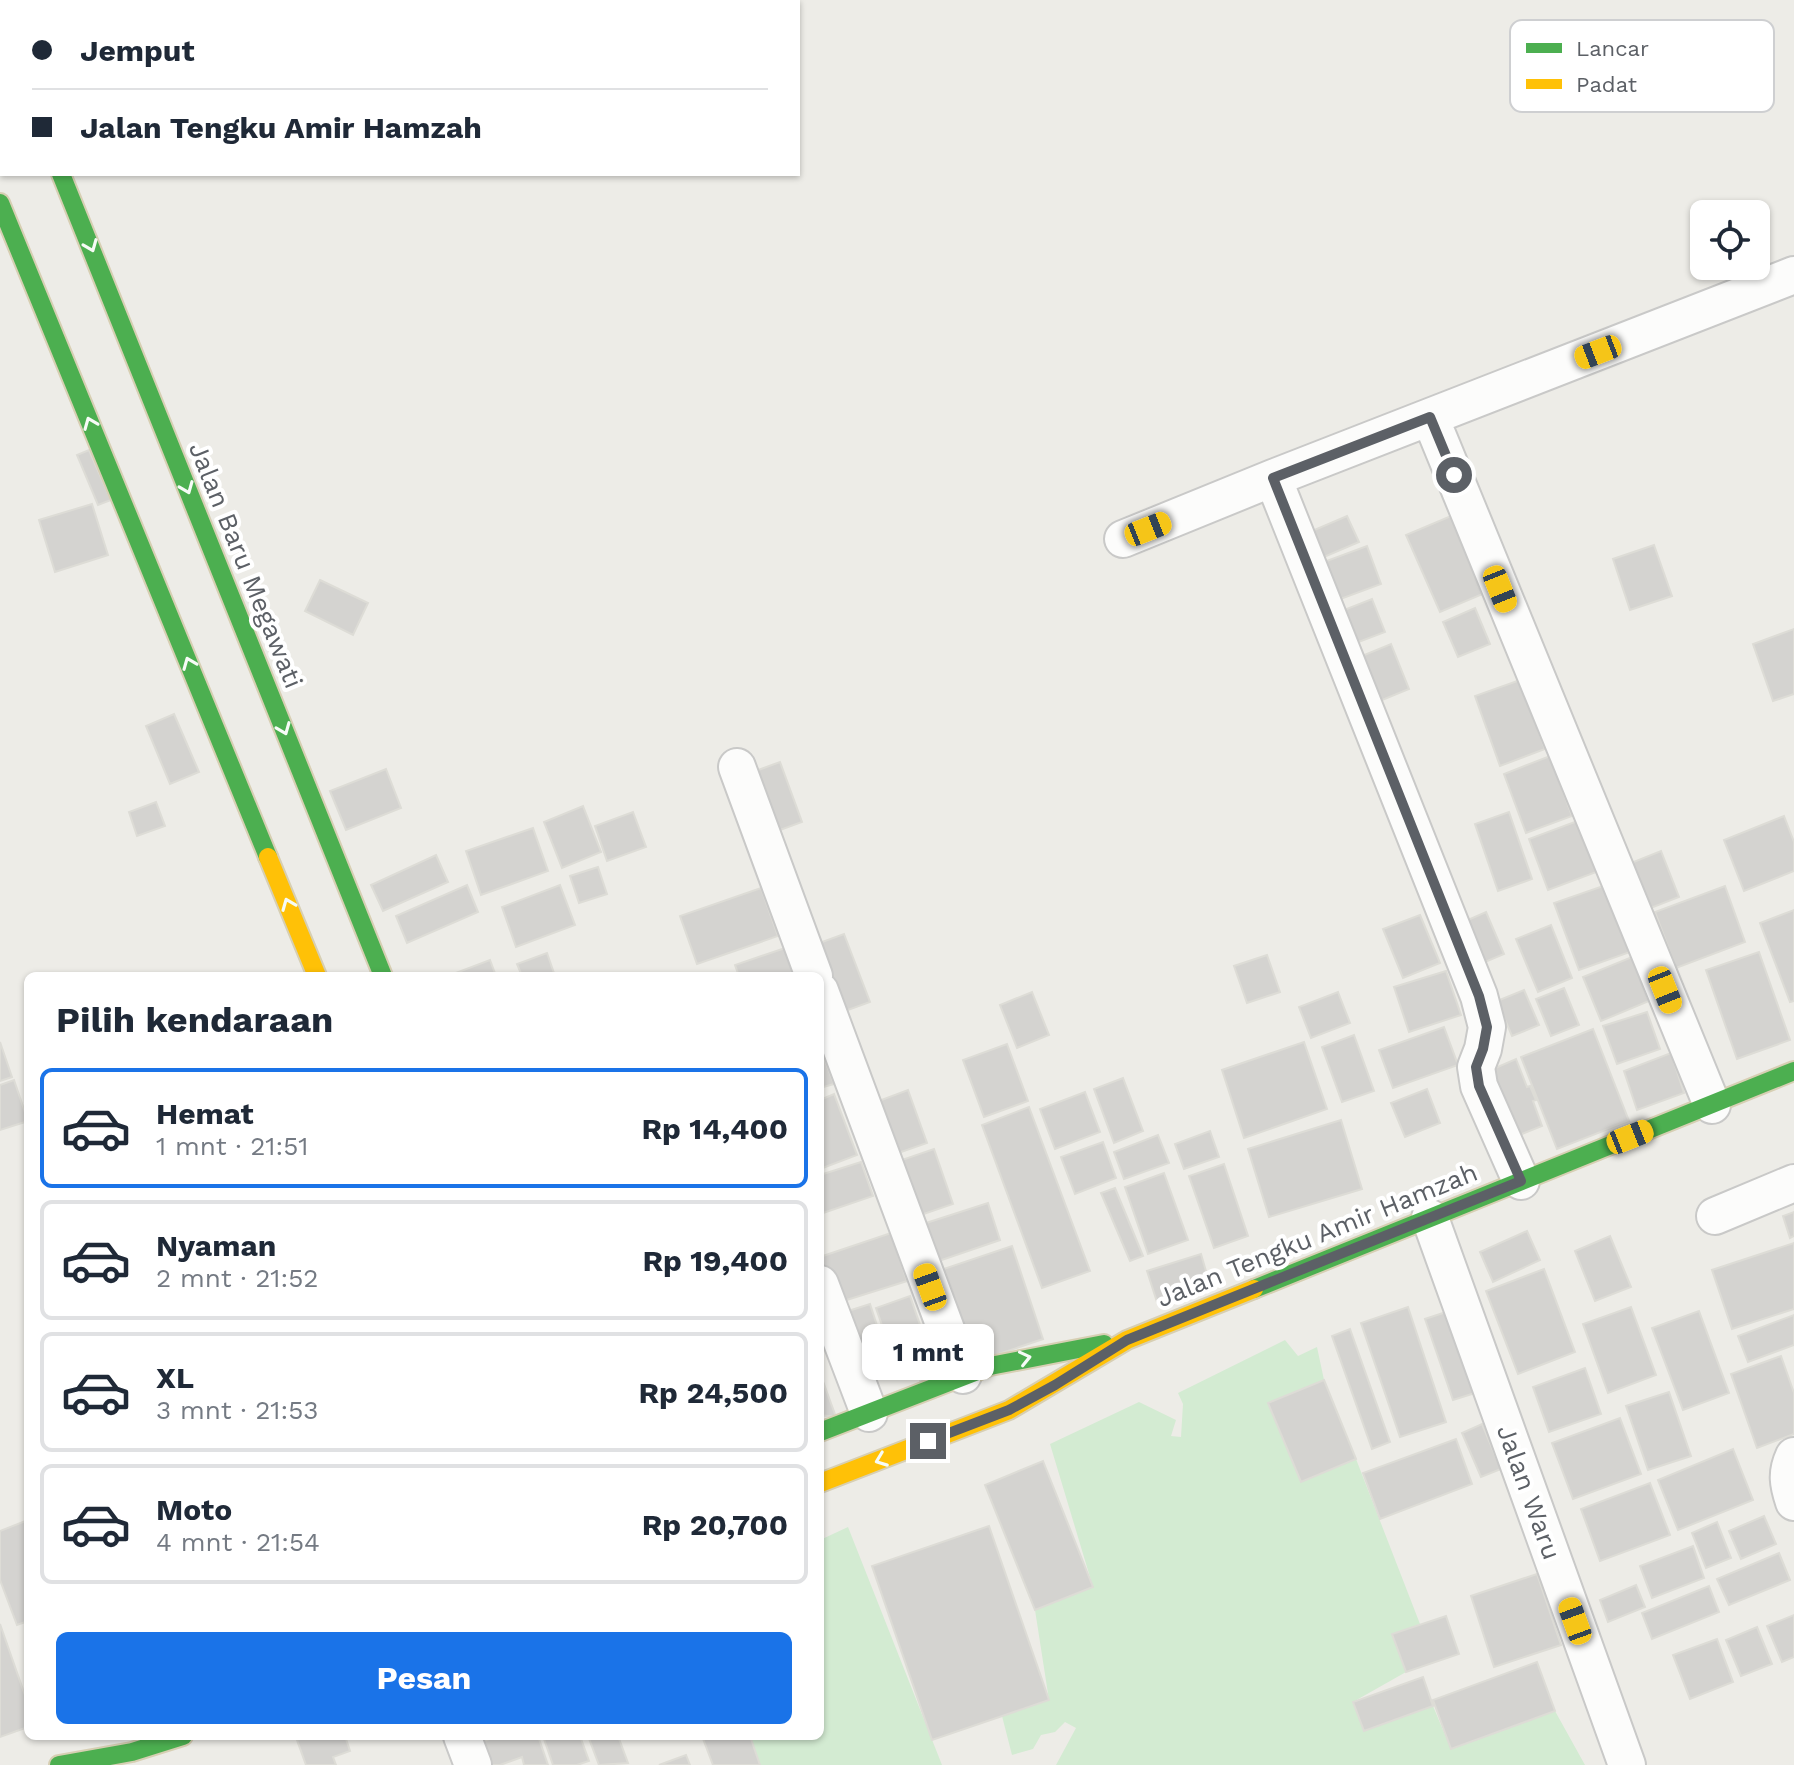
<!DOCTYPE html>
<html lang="id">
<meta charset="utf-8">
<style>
:root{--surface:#fff;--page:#f6f6f7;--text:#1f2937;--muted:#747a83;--line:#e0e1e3;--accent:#1a73e8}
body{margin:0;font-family:"Work Sans",sans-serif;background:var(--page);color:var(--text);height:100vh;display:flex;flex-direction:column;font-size:30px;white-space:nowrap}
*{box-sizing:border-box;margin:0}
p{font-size:26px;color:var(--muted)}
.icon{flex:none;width:44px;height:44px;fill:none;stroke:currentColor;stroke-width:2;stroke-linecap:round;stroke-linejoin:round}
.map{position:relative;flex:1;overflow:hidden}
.details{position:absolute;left:24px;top:972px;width:800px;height:768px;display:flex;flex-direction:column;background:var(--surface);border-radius:12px;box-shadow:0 2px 6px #0004}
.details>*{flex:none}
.hud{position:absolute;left:0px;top:0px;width:800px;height:176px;box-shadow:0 2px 6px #0004;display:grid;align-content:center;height:176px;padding:0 32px;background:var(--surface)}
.controls{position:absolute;left:1690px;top:200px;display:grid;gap:16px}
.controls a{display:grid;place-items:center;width:80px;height:80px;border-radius:12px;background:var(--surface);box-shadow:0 2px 6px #0004;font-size:40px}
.end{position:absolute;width:36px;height:36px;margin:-18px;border:10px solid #5c6066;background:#fff;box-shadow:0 0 0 4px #fff}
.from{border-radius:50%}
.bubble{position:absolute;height:56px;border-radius:12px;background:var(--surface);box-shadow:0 2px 6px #0004;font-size:26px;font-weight:700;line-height:56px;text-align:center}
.car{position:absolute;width:24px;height:48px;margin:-24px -12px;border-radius:10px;box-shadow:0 0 6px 2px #0007;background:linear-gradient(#f5c518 24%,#345 0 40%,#f5c518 0 76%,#345 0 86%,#f5c518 0)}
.hud b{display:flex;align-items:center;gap:28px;height:76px;font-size:30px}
.hud b+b{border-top:2px solid var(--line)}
.hud i{width:20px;height:20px;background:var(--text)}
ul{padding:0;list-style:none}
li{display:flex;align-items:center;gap:24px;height:120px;margin:0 16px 12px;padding:0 16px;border:4px solid var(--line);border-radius:12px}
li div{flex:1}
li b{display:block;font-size:30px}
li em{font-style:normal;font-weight:700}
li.active{border-color:var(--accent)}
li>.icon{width:72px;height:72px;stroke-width:1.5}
h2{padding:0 32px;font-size:36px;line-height:96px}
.button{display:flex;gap:16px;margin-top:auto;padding:16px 32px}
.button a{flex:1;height:92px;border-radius:12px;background:var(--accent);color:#fff;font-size:32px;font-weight:700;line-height:92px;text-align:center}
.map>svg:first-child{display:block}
</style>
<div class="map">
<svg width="1794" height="1765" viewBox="0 0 1794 1765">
<rect width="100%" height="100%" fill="#edece7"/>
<path fill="#d3ebd2" d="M1285,1340L1298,1356L1317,1347L1324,1380L1269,1403L1301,1481L1356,1459L1420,1624L1393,1634L1406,1672L1353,1702L1364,1731L1433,1706L1451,1749L1555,1711L1585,1765H1056L1076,1728L1065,1722L1055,1732L1041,1735L1033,1749L1012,1755L1002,1716L1049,1700L1035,1610L1093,1587L1050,1444L1139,1402L1176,1420L1171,1436L1181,1437L1183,1404L1178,1393Z
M848,1527L942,1765H753L744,1736H820V1540Z"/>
<path fill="#d4d3d0" stroke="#dddcd6" stroke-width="2" d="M89,450L111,500L98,505L77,455Z
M92,504L108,555L55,572L39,520Z
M1347,516L1359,542L1317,560L1305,534Z
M1451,516L1485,593L1440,612L1406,535Z
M1654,545L1672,596L1630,610L1613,559Z
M1367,546L1381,584L1327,604L1313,566Z
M320,580L368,603L353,635L305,611Z
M1372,599L1385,632L1356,643L1344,610Z
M1475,608L1490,644L1458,657L1443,622Z
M1794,629V694L1773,701L1753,644Z
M1391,644L1409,689L1375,703L1357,658Z
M1520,680L1545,749L1500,766L1475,696Z
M174,714L199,772L170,784L146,726Z
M1550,756L1572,816L1526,833L1504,774Z
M780,762L802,822L772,833L750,773Z
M386,769L401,808L346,830L330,791Z
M156,802L165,826L137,836L129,812Z
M583,806L601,852L562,868L544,822Z
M633,812L646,847L607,861L595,826Z
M1509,812L1532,879L1498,891L1475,824Z
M1784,816L1794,842V871L1744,891L1724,840Z
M1580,820L1599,871L1548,890L1529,839Z
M533,828L548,871L481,895L466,851Z
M1661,851L1679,897L1643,911L1626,865Z
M436,855L448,882L383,911L371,885Z
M598,867L607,894L579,903L570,876Z
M1609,884L1633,951L1579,970L1554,903Z
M467,885L478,912L407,943L396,916Z
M560,885L575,925L516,947L502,907Z
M1725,886L1745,942L1676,968L1655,912Z
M761,888L778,936L697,964L680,916Z
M1794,910V1001L1790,1002L1760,923Z
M1486,912L1504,954L1478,965L1461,923Z
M1420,915L1440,963L1403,978L1383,929Z
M1551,925L1572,978L1538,992L1516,939Z
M844,934L870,1002L837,1014L811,946Z
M788,947L798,976H739L735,965Z
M1759,952L1790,1040L1737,1059L1706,970Z
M547,953L555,976H522L517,964Z
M1267,955L1280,992L1247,1003L1234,966Z
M1632,957L1649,1001L1601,1021L1583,977Z
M490,960L496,976H454L453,974Z
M1446,971L1461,1015L1409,1032L1394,987Z
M1564,988L1579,1025L1551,1036L1536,999Z
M1524,990L1539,1025L1512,1036L1497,1001Z
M1032,992L1049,1035L1017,1048L1000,1005Z
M1338,992L1350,1023L1311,1038L1299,1007Z
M1647,1012L1660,1049L1617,1064L1603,1026Z
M1444,1027L1458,1065L1393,1088L1379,1050Z
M1593,1029L1629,1121L1557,1149L1521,1057Z
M1354,1035L1374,1091L1342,1102L1322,1047Z
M0,1042L12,1077L0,1081Z
M1304,1042L1327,1109L1244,1138L1222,1070Z
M1007,1044L1028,1101L984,1117L963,1060Z
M820,1047L834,1084L820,1088Z
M1671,1053L1684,1093L1637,1110L1624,1071Z
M1516,1059L1527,1087L1530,1086L1536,1100L1533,1101L1542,1126L1512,1138L1486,1072Z
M1123,1078L1143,1131L1114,1143L1094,1089Z
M14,1080L28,1121L0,1130V1085Z
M1427,1089L1440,1123L1405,1137L1391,1103Z
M908,1090L927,1143L887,1157L868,1105Z
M1085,1092L1100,1132L1055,1149L1040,1109Z
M834,1094L857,1155L820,1169V1100Z
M1029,1107L1090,1271L1042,1288L982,1125Z
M1341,1120L1362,1189L1269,1217L1248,1149Z
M1210,1131L1219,1157L1184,1169L1175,1144Z
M1158,1135L1169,1163L1124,1179L1114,1152Z
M1103,1142L1116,1178L1075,1194L1061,1157Z
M934,1149L953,1204L912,1218L893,1163Z
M861,1162L873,1196L820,1214V1175Z
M1224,1164L1248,1236L1214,1248L1189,1176Z
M1164,1173L1188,1240L1148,1254L1125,1187Z
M1115,1188L1143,1256L1130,1261L1101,1193Z
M988,1203L1000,1240L933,1263L920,1225Z
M1794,1212V1236L1790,1238L1783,1216Z
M1527,1231L1540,1260L1493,1282L1480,1252Z
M891,1233L907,1281L834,1304L820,1257Z
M1610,1236L1631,1287L1595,1301L1575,1251Z
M1794,1243V1309L1732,1329L1712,1270Z
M1012,1246L1043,1339L963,1366L932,1273Z
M1201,1254L1210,1285L1157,1302L1147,1271Z
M1544,1269L1575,1352L1518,1374L1486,1291Z
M910,1296L928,1348L894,1360L876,1308Z
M870,1304L889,1362L858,1372L839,1314Z
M1408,1307L1446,1422L1400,1437L1361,1323Z
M1631,1307L1656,1375L1608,1393L1583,1324Z
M1449,1311L1478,1392L1453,1400L1425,1319Z
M1699,1311L1729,1393L1683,1410L1652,1328Z
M1794,1315V1345L1748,1362L1738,1336Z
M1350,1329L1390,1442L1372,1449L1332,1336Z
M933,1355L942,1377L922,1385L913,1363Z
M1781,1356L1794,1393V1434L1757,1448L1731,1374Z
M1585,1368L1601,1414L1549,1432L1533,1387Z
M820,1373L836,1417L820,1415Z
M1324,1380L1356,1459L1301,1482L1268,1403Z
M1669,1392L1691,1456L1648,1470L1626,1406Z
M1620,1418L1641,1474L1573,1499L1552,1443Z
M1482,1424L1501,1469L1481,1477L1462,1433Z
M1456,1439L1472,1484L1380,1519L1363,1473Z
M1733,1449L1753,1500L1678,1530L1658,1480Z
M1043,1461L1093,1587L1035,1610L985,1485Z
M1650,1483L1670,1535L1600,1561L1581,1509Z
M1764,1516L1776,1544L1741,1559L1729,1531Z
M28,1520V1621L17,1625L0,1580V1531Z
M1717,1522L1731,1558L1706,1568L1692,1533Z
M989,1526L1049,1700L932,1740L872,1566Z
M1693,1546L1704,1578L1652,1598L1640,1566Z
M1779,1553L1790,1580L1729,1605L1717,1579Z
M1537,1574L1561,1645L1494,1667L1471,1596Z
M1636,1585L1645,1607L1608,1622L1600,1600Z
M1709,1586L1719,1612L1652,1639L1642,1613Z
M1794,1615V1657L1782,1662L1767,1626Z
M1446,1616L1459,1654L1406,1672L1392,1634Z
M0,1624L28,1704V1727L0,1737Z
M1757,1627L1772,1664L1741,1676L1726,1640Z
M1717,1639L1733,1682L1690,1699L1673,1655Z
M1537,1662L1555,1711L1451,1749L1433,1700Z
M1423,1677L1433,1706L1364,1731L1353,1702Z
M309,1736H345L350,1751L333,1757L336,1765H306L297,1740Z
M498,1736H538L548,1765H524L522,1757L500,1765H489L481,1742Z
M543,1736H580L589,1761L577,1765H553Z
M588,1736H618L628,1763L599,1765Z
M702,1736H750L760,1765H713Z
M686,1755L690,1765H659Z"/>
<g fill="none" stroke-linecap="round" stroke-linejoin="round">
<defs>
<path id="street" d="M1430,417L1712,1105
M1273,478L1479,996L1487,1027L1483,1049L1476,1067L1479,1086L1521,1181
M1123,539L1273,478L1794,275
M737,767L814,976
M820,991L963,1375
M1715,1216L1794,1183
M1430,1218L1627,1765
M820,1284L869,1413
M1794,1456C1786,1473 1788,1484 1794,1502
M462,1736L473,1765"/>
<path id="fast" d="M61,174L383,976
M0,203L268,857
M1254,1289L1794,1071
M820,1432L990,1366L1104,1344
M59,1765L132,1752L183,1736"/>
<path id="slow" d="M0,29L2,34
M268,857L317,976
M820,1483L1009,1410L1127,1340L1254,1289"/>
</defs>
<use href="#street" stroke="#c9c9c8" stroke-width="40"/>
<use href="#fast" stroke="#d7cfb3" stroke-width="22"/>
<use href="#slow" stroke="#d7cfb3" stroke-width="22"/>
<path stroke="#c9cdca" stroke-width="5" stroke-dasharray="8 4" stroke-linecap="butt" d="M26,1101L28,1105"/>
<use href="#street" stroke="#fcfcfb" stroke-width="36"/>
<use href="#fast" stroke="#4caf50" stroke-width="18"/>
<use href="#slow" stroke="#ffc107" stroke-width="18"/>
</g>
<defs><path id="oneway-chevron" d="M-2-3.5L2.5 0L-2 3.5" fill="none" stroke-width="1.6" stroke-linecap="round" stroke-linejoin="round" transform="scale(2)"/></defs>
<g stroke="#f6fbf6">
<use href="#oneway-chevron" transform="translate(91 246) rotate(68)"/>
<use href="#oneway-chevron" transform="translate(90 423) rotate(-112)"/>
<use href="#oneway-chevron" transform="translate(187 488) rotate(68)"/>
<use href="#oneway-chevron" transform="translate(189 663) rotate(-112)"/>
<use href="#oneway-chevron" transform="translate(284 729) rotate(68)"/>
<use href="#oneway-chevron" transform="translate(288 904) rotate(-112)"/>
<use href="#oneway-chevron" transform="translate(1025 1358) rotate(-13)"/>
<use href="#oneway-chevron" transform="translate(881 1460) rotate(159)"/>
</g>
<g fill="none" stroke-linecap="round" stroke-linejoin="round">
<path stroke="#5c6066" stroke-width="10" d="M928,1441L1009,1410L1055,1385L1127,1340L1521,1181L1479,1086L1476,1067L1483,1049L1487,1027L1479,996L1273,478L1430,417L1454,475"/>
</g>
<g text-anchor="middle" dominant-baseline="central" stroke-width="8" stroke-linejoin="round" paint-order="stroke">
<g font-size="26" fill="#5c6066" stroke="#fff">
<text transform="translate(246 565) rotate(68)">Jalan Baru Megawati</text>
<text transform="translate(1317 1235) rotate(-22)">Jalan Tengku Amir Hamzah</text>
<text transform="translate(1529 1492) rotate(70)">Jalan Waru</text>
</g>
</g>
<rect x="1510" y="20" width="264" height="92" rx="12" fill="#fff" stroke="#cecfd1" stroke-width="2"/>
<rect x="1526" y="43" width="36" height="10" fill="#4caf50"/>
<rect x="1526" y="79" width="36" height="10" fill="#ffc107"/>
<g font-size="22" fill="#5c6066">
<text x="1576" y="56">Lancar</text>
<text x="1576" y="92">Padat</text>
</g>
</svg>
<div class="controls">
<a><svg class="icon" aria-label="locate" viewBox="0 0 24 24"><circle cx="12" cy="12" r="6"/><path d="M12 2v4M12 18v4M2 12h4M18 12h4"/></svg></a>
</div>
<i class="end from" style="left:1454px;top:475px"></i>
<i class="end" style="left:928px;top:1441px"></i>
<div class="bubble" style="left:862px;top:1324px;width:132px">1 mnt</div>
<i class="car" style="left:1598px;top:352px;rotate:249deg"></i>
<i class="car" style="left:1148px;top:529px;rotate:68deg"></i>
<i class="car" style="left:1500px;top:589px;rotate:158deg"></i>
<i class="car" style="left:1665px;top:990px;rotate:158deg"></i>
<i class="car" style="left:1630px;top:1137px;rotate:68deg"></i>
<i class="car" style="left:930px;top:1287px;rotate:340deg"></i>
<i class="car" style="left:1575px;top:1621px;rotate:340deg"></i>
<div class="hud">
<b><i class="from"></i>Jemput</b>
<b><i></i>Jalan Tengku Amir Hamzah</b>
</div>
<section class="details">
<h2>Pilih kendaraan</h2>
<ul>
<li class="active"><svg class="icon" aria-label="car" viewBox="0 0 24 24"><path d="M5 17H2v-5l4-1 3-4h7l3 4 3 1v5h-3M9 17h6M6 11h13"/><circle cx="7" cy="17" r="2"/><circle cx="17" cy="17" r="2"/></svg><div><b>Hemat</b><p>1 mnt · 21:51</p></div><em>Rp 14,400</em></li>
<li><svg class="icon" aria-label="car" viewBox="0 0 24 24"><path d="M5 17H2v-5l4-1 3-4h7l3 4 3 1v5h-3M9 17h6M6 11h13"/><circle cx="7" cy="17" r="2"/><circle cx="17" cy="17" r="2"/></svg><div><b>Nyaman</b><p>2 mnt · 21:52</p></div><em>Rp 19,400</em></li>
<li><svg class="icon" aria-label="car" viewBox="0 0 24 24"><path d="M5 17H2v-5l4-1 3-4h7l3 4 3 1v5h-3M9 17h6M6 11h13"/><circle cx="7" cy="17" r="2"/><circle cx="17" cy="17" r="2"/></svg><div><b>XL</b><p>3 mnt · 21:53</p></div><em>Rp 24,500</em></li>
<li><svg class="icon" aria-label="car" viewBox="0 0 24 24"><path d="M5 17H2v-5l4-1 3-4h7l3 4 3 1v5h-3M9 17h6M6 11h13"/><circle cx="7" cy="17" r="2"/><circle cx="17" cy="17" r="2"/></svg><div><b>Moto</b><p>4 mnt · 21:54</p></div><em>Rp 20,700</em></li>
</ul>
<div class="button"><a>Pesan</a></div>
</section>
</div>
